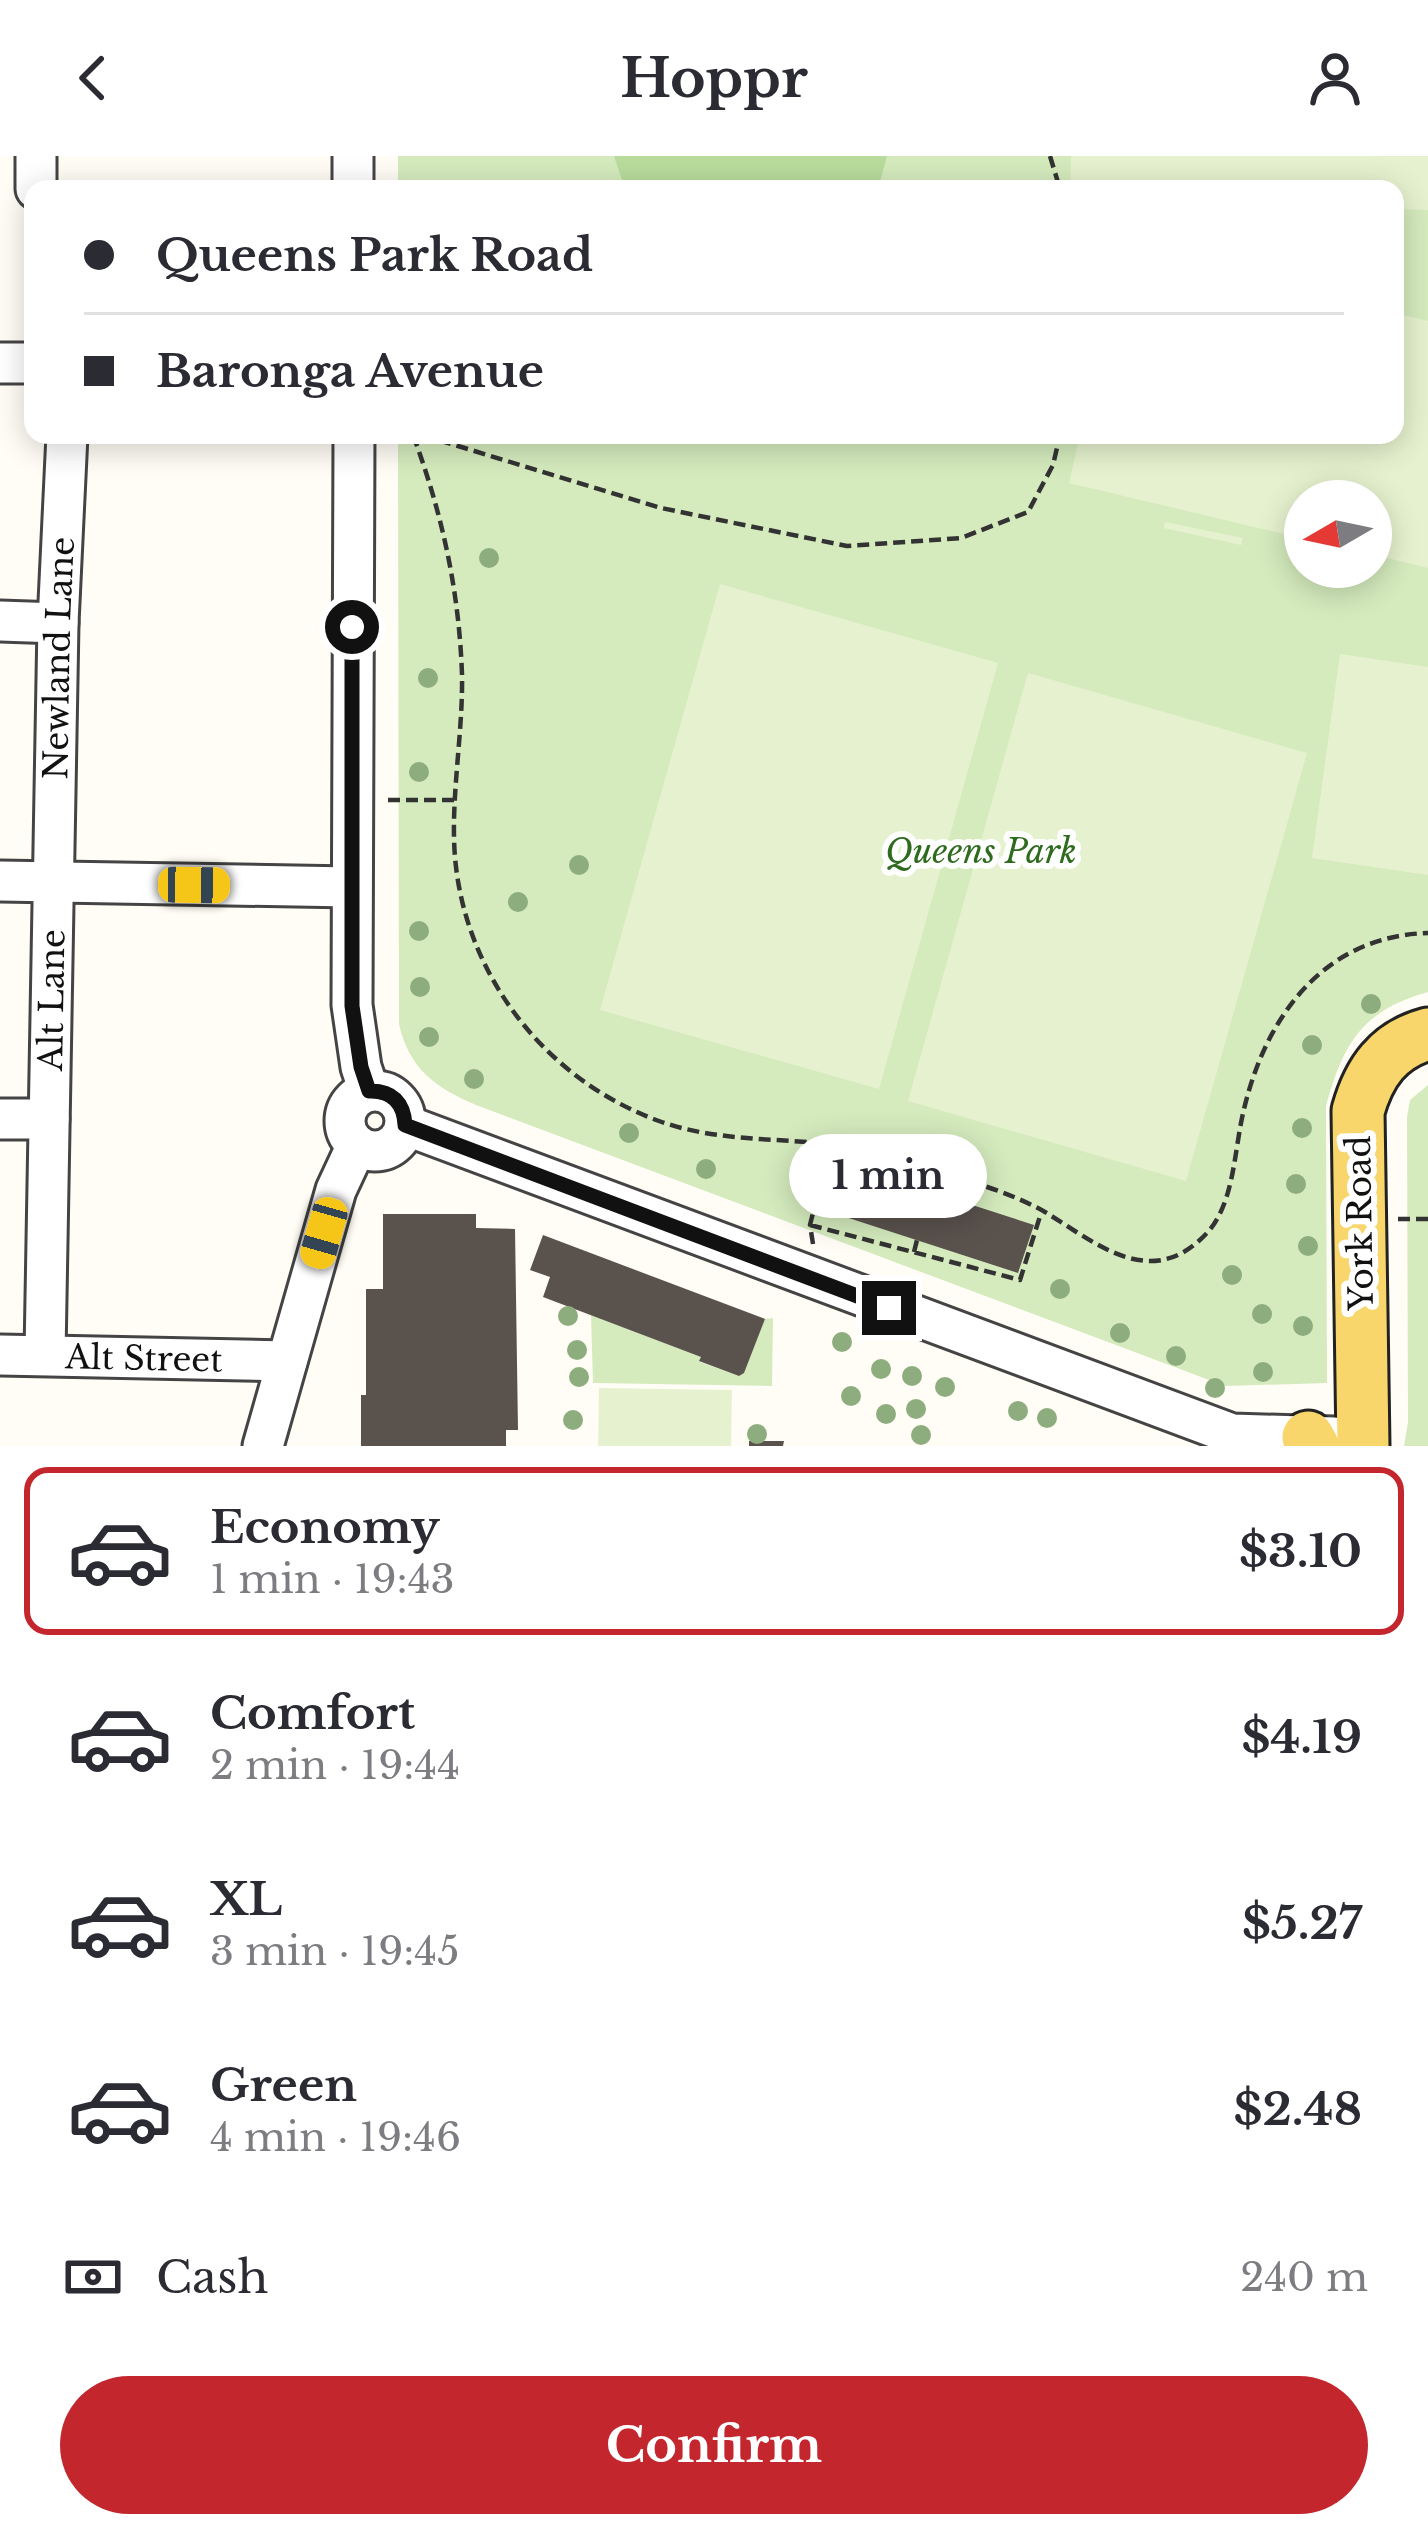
<!DOCTYPE html>
<meta charset="utf-8">
<style>
:root{--surface:#fff;--page:#f7f7f7;--text:#2b2b33;--muted:#7c7c81;--line:#e1e1e2;--accent:#c4262e}
body{margin:0;font-family:"Libre Baskerville",serif;background:var(--page);color:var(--text);height:100vh;display:flex;flex-direction:column;font-size:45px;white-space:nowrap}
*{box-sizing:border-box;margin:0}
p{font-size:39px;color:var(--muted)}
.icon{flex:none;width:66px;height:66px;fill:none;stroke:currentColor;stroke-width:2;stroke-linecap:round;stroke-linejoin:round}
.map{position:relative;height:1290px;overflow:hidden}
.drawer{display:flex;flex-direction:column;background:var(--surface);flex:1}
.drawer>*{flex:none}
.banner{position:absolute;left:24px;top:24px;width:1380px;height:264px;border-radius:24px;box-shadow:0 6px 30px #0003;display:grid;align-content:center;height:264px;padding:0 60px;background:var(--surface)}
.needle{width:78px;rotate:261deg}
.controls{position:absolute;left:1284px;top:324px;display:grid;gap:24px}
.controls a{display:grid;place-items:center;width:108px;height:108px;border-radius:50%;background:var(--surface);box-shadow:0 6px 30px #0003;font-size:60px}
.end{position:absolute;width:54px;height:54px;margin:-27px;border:15px solid #111;background:#fff;box-shadow:0 0 0 6px #fff}
.from{border-radius:50%}
.bubble{position:absolute;height:84px;border-radius:42px;background:var(--surface);box-shadow:0 6px 30px #0003;font-size:39px;font-weight:700;line-height:84px;text-align:center}
.car{position:absolute;width:36px;height:72px;margin:-36px -18px;border-radius:15px;box-shadow:0 0 9px 3px #0007;background:linear-gradient(#f5c518 24%,#345 0 40%,#f5c518 0 76%,#345 0 86%,#f5c518 0)}
.banner b{display:flex;align-items:center;gap:42px;height:114px;font-size:45px}
.banner b+b{border-top:3px solid var(--line)}
.banner i{width:30px;height:30px;background:var(--text)}
ul{padding:21px 0 0;list-style:none}
li{display:flex;align-items:center;gap:36px;height:168px;margin:0 24px 18px;padding:0 36px;border:6px solid transparent;border-radius:24px}
li div{flex:1}
li b{display:block;font-size:45px}
li em{font-style:normal;font-weight:700}
li.selected{border-color:var(--accent)}
li>.icon{width:108px;height:108px;stroke-width:1.5}
.pay{display:flex;align-items:center;gap:30px;height:132px;padding:0 60px;font-size:45px}
.pay p{margin-inline-start:auto}
.button{display:flex;gap:24px;margin-top:auto;padding:24px 60px}
.button a{flex:1;height:138px;border-radius:72px;background:var(--accent);color:#fff;font-size:48px;font-weight:700;line-height:138px;text-align:center}
header{display:flex;justify-content:space-between;align-items:center;height:156px;padding:0 60px;background:var(--surface);font-size:54px;font-weight:700}
.map>svg:first-child{display:block}
</style>
<header><svg class="icon" aria-label="back" viewBox="0 0 24 24"><path d="M15 5l-7 7 7 7"/></svg>Hoppr<svg class="icon" aria-label="person" viewBox="0 0 24 24"><circle cx="12" cy="8" r="4"/><path d="M4 21q1-7 8-7t8 7"/></svg></header>
<div class="map">
<svg width="1428" height="1290" viewBox="0 0 1428 1290">
<rect width="100%" height="100%" fill="#fffdf5"/>
<path fill="#d5ebbd" fill-rule="evenodd" d="M398,0H1428V836C1363,854 1343,887 1326,950L1327,1227L1225,1230L476,949C436,932 409,913 399,868L398,279H1395V33H398ZM1305,345H1371V411H1305Z
M1428,929V1290H1404L1408,1266L1407,961L1410,944Z
M591,1159L701,1201L700,1206L739,1220L765,1163L773,1162L772,1230L593,1227Z"/>
<path fill="#b9dc9c" d="M614,0H887L878,33H625Z"/>
<path fill="#e6f2cf" d="M1071,0H1428V54L1395,53V33H1070Z
M1395,157L1428,165V412L1371,398V345H1305V383L1069,327L1080,279H1395Z
M1165,366L1243,382L1241,389L1164,372Z
M720,428L998,507L879,933L600,854Z
M1340,498L1428,511V719L1312,702Z
M1028,517L1307,597L1186,1025L908,945Z
M599,1232L732,1234L731,1290H598Z"/>
<path fill="#5a524d" d="M839,1006L1034,1069L1018,1117L824,1054Z
M383,1058H476V1072L515,1073L518,1274H506V1290H361V1239H366V1133H383Z
M543,1079L765,1163L744,1217L739,1220L699,1205L701,1201L543,1141L550,1121L530,1114Z
M749,1285H784L783,1290H749Z"/>
<g fill="none" stroke-linecap="round" stroke-linejoin="round">
<defs>
<g id="minor">
<path d="M36,0V33"/>
<path d="M353,0V33"/>
<path d="M0,207H33"/>
<path d="M354,279L352,849L361,911L369,935"/>
<path d="M0,465L58,467"/>
<path d="M0,725L351,731"/>
<circle cx="375" cy="965" r="30"/>
<path d="M0,963H49"/>
<path d="M405,969L1232,1278L1334,1281"/>
<path id="s1" d="M45,1198L58,467L67,279"/>
<path id="s2" d="M0,1199L287,1205"/>
<path d="M263,1290L336,1034L357,989"/>
</g>
<path id="major" d="M1308,1281L1313,1290
M1363,1290L1358,955C1369,916 1388,889 1428,878"/>
</defs>
<use href="#minor" stroke="#444" stroke-width="45"/>
<use href="#major" stroke="#222" stroke-width="57"/>
<path stroke="#333" stroke-width="4.5" stroke-dasharray="12 6" stroke-linecap="butt" d="M1050,0L1060,33
M413,279C442,357 459,434 462,518C463,572 453,627 454,681C456,808 540,922 659,965C714,985 772,982 829,988C880,994 929,1012 978,1028C1000,1035 1024,1044 1045,1056C1096,1087 1151,1136 1206,1078C1232,1051 1234,1003 1241,967C1260,870 1318,780 1428,777
M422,279L661,352L847,390L961,382L1028,356L1053,309L1060,279
M388,644H454
M932,1037L939,1015
M1398,1063H1428
M810,1069L1020,1124L1041,1057
M813,1088L810,1069L830,988
M914,1096L917,1084"/>
<use href="#minor" stroke="#fff" stroke-width="39"/>
<use href="#major" stroke="#f9d66b" stroke-width="51"/>
</g>
<g fill="#8dad7f">
<circle cx="489" cy="402" r="10"/>
<circle cx="428" cy="522" r="10"/>
<circle cx="419" cy="616" r="10"/>
<circle cx="579" cy="709" r="10"/>
<circle cx="518" cy="746" r="10"/>
<circle cx="419" cy="775" r="10"/>
<circle cx="420" cy="831" r="10"/>
<circle cx="1371" cy="848" r="10"/>
<circle cx="429" cy="881" r="10"/>
<circle cx="1312" cy="889" r="10"/>
<circle cx="474" cy="923" r="10"/>
<circle cx="1302" cy="972" r="10"/>
<circle cx="629" cy="977" r="10"/>
<circle cx="706" cy="1013" r="10"/>
<circle cx="1296" cy="1028" r="10"/>
<circle cx="1308" cy="1090" r="10"/>
<circle cx="1232" cy="1119" r="10"/>
<circle cx="1060" cy="1133" r="10"/>
<circle cx="1262" cy="1158" r="10"/>
<circle cx="568" cy="1160" r="10"/>
<circle cx="1303" cy="1170" r="10"/>
<circle cx="1120" cy="1177" r="10"/>
<circle cx="842" cy="1186" r="10"/>
<circle cx="577" cy="1194" r="10"/>
<circle cx="1176" cy="1200" r="10"/>
<circle cx="881" cy="1213" r="10"/>
<circle cx="1263" cy="1216" r="10"/>
<circle cx="912" cy="1220" r="10"/>
<circle cx="579" cy="1221" r="10"/>
<circle cx="945" cy="1231" r="10"/>
<circle cx="1215" cy="1232" r="10"/>
<circle cx="851" cy="1240" r="10"/>
<circle cx="916" cy="1253" r="10"/>
<circle cx="1018" cy="1255" r="10"/>
<circle cx="886" cy="1258" r="10"/>
<circle cx="1047" cy="1262" r="10"/>
<circle cx="573" cy="1264" r="10"/>
<circle cx="757" cy="1278" r="10"/>
<circle cx="921" cy="1279" r="10"/>
</g>
<g fill="none" stroke-linecap="round" stroke-linejoin="round">
<path stroke="#111" stroke-width="15" d="M352,471V850L361,911L369,935C392,934 404,947 405,969L889,1152"/>
</g>
<g text-anchor="middle" dominant-baseline="central" stroke-width="12" stroke-linejoin="round" paint-order="stroke">
<g font-size="33" fill="#111" stroke="#fff">
<text stroke="none"><textPath href="#s1" startOffset="696">Newland Lane</textPath></text>
<text stroke="none"><textPath href="#s1" startOffset="354">Alt Lane</textPath></text>
<text transform="translate(1360 1067) rotate(-91)">York Road</text>
<text stroke="none"><textPath href="#s2" startOffset="144">Alt Street</textPath></text>
</g>
<g font-size="33" font-style="italic" fill="#2f6b1f" stroke="#fff">
<text x="981" y="695">Queens Park</text>
</g>
</g>
</svg>
<div class="controls">
<a><svg class="needle" viewBox="-14 -14 28 28"><path d="M0-13l5 13h-10z" fill="#e53935"/><path d="M0 13l5-13h-10z" fill="#7c7c81"/></svg></a>
</div>
<i class="end from" style="left:352px;top:471px"></i>
<i class="end" style="left:889px;top:1152px"></i>
<div class="bubble" style="left:789px;top:978px;width:198px">1 min</div>
<i class="car" style="left:194px;top:729px;rotate:91deg"></i>
<i class="car" style="left:324px;top:1077px;rotate:196deg"></i>
<div class="banner">
<b><i class="from"></i>Queens Park Road</b>
<b><i></i>Baronga Avenue</b>
</div>
</div>
<section class="drawer">
<ul>
<li class="selected"><svg class="icon" aria-label="car" viewBox="0 0 24 24"><path d="M5 17H2v-5l4-1 3-4h7l3 4 3 1v5h-3M9 17h6M6 11h13"/><circle cx="7" cy="17" r="2"/><circle cx="17" cy="17" r="2"/></svg><div><b>Economy</b><p>1 min · 19:43</p></div><em>$3.10</em></li>
<li><svg class="icon" aria-label="car" viewBox="0 0 24 24"><path d="M5 17H2v-5l4-1 3-4h7l3 4 3 1v5h-3M9 17h6M6 11h13"/><circle cx="7" cy="17" r="2"/><circle cx="17" cy="17" r="2"/></svg><div><b>Comfort</b><p>2 min · 19:44</p></div><em>$4.19</em></li>
<li><svg class="icon" aria-label="car" viewBox="0 0 24 24"><path d="M5 17H2v-5l4-1 3-4h7l3 4 3 1v5h-3M9 17h6M6 11h13"/><circle cx="7" cy="17" r="2"/><circle cx="17" cy="17" r="2"/></svg><div><b>XL</b><p>3 min · 19:45</p></div><em>$5.27</em></li>
<li><svg class="icon" aria-label="car" viewBox="0 0 24 24"><path d="M5 17H2v-5l4-1 3-4h7l3 4 3 1v5h-3M9 17h6M6 11h13"/><circle cx="7" cy="17" r="2"/><circle cx="17" cy="17" r="2"/></svg><div><b>Green</b><p>4 min · 19:46</p></div><em>$2.48</em></li>
</ul>
<div class="pay"><svg class="icon" aria-label="cash" viewBox="0 0 24 24"><path d="M3 7h18v10H3z"/><circle cx="12" cy="12" r="2"/></svg>Cash<p>240 m</p></div>
<div class="button"><a>Confirm</a></div>
</section>
